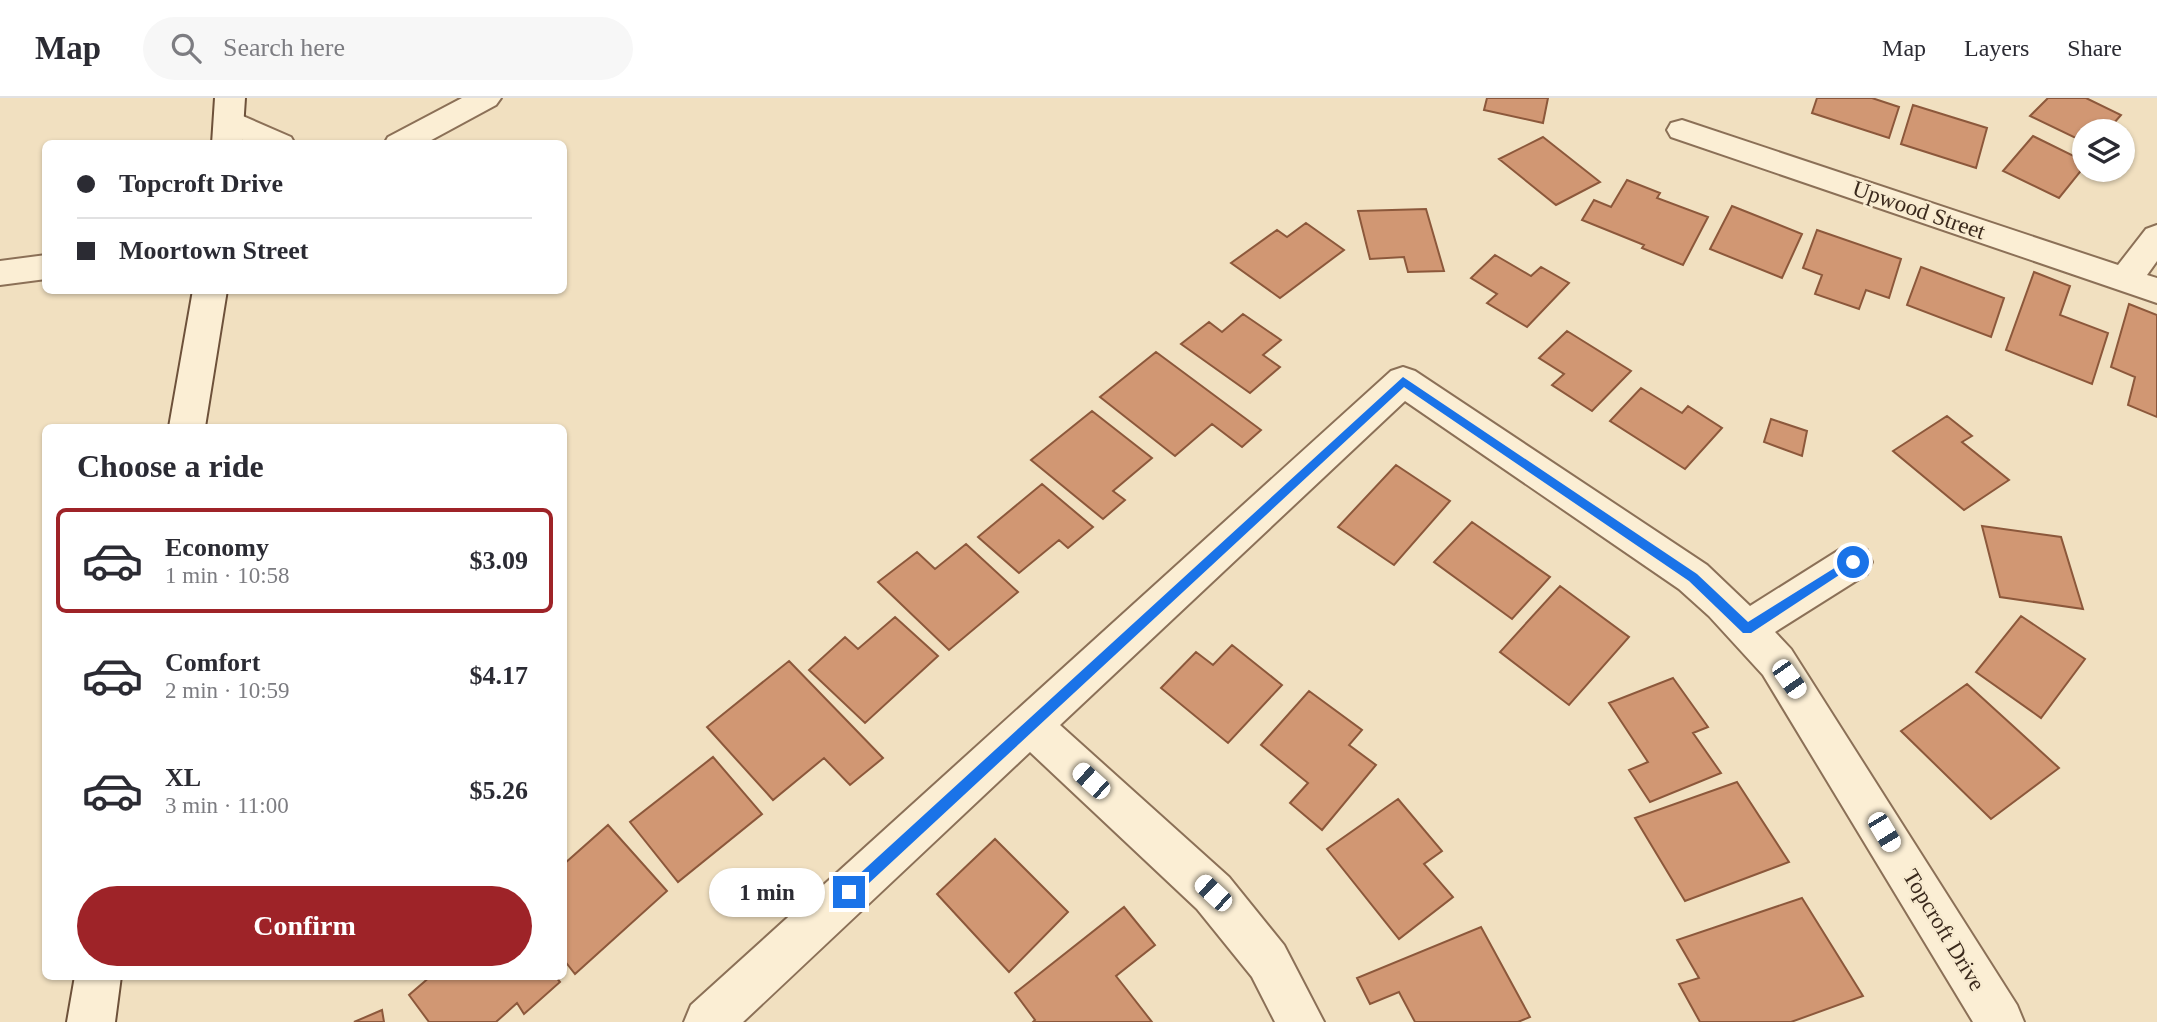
<!DOCTYPE html>
<meta charset="utf-8">
<style>
:root{--surface:#fff;--page:#f7f7f7;--text:#2b2b33;--muted:#7c7c81;--line:#e1e1e2;--accent:#9e2328}
body{margin:0;font-family:"Times New Roman",serif;background:var(--page);color:var(--text);height:100vh;display:flex;flex-direction:column;font-size:26px;white-space:nowrap}
*{box-sizing:border-box;margin:0}
p{font-size:23px;color:var(--muted)}
.icon{flex:none;width:38px;height:38px;fill:none;stroke:currentColor;stroke-width:2;stroke-linecap:round;stroke-linejoin:round}
.map{position:relative;flex:1;overflow:hidden}
.drawer{position:absolute;left:42px;top:326px;width:525px;height:556px;display:flex;flex-direction:column;background:var(--surface);border-radius:10px;box-shadow:0 2px 5px #0004}
.drawer>*{flex:none}
.guide{position:absolute;left:42px;top:42px;width:525px;height:154px;border-radius:10px;box-shadow:0 2px 5px #0004;display:grid;align-content:center;height:154px;padding:0 35px;background:var(--surface)}
.fabs{position:absolute;left:2072px;top:21px;display:grid;gap:14px}
.fabs a{display:grid;place-items:center;width:63px;height:63px;border-radius:50%;background:var(--surface);box-shadow:0 2px 5px #0004;font-size:35px}
.end{position:absolute;width:32px;height:32px;margin:-16px;border:9px solid #1a73e8;background:#fff;box-shadow:0 0 0 4px #fff}
.from{border-radius:50%}
.bubble{position:absolute;height:49px;border-radius:24px;background:var(--surface);box-shadow:0 2px 5px #0004;font-size:23px;font-weight:600;line-height:49px;text-align:center}
.car{position:absolute;width:21px;height:42px;margin:-21px -10px;border-radius:9px;box-shadow:0 0 5px 2px #0007;background:linear-gradient(#fff 24%,#345 0 40%,#fff 0 76%,#345 0 86%,#fff 0)}
.guide b{display:flex;align-items:center;gap:24px;height:66px;font-size:26px}
.guide b+b{border-top:2px solid var(--line)}
.guide i{width:18px;height:18px;background:var(--text)}
ul{padding:0;list-style:none}
li{display:flex;align-items:center;gap:21px;height:105px;margin:0 14px 10px;padding:0 21px;border:4px solid transparent;border-radius:10px}
li div{flex:1}
li b{display:block;font-size:26px}
li em{font-style:normal;font-weight:600}
li.active{border-color:var(--accent)}
li>.icon{width:63px;height:63px;stroke-width:1.5}
h2{padding:0 35px;font-size:32px;line-height:84px}
.button{display:flex;gap:14px;margin-top:auto;padding:14px 35px}
.button a{flex:1;height:80px;border-radius:42px;background:var(--accent);color:#fff;font-size:28px;font-weight:600;line-height:80px;text-align:center}
header{display:flex;align-items:center;gap:42px;box-sizing:border-box;height:98px;padding:0 35px;background:var(--surface);border-bottom:2px solid var(--line)}
header strong{font-size:33px}
nav{display:flex;gap:38px;margin-inline-start:auto;font-size:24px}
.search{width:490px;height:63px;background:var(--page);display:flex;align-items:center;gap:18px;box-sizing:border-box;padding:0 24px;border-radius:38px;color:var(--muted);font-size:26px}
.map>svg:first-child{display:block}
</style>
<header>
<strong>Map</strong>
<div class="search"><svg class="icon" aria-label="search" viewBox="0 0 24 24"><circle cx="10" cy="10" r="6"/><path d="M15 15l6 6"/></svg>Search here</div>
<nav><a>Map</a><a>Layers</a><a>Share</a></nav>
</header>
<div class="map">
<svg width="2157" height="924" viewBox="0 0 2157 924">
<rect width="100%" height="100%" fill="#f1e0c0"/>
<path fill="#d19773" stroke="#8c583b" stroke-width="2" d="M1487,0H1548L1543,25L1484,12Z
M1817,0H1872L1899,9L1889,40L1812,15Z
M2048,0H2086L2121,17L2107,33H2084V44L2030,18Z
M1913,7L1987,30L1976,70L1901,46Z
M2033,38L2084,63V69L2059,100L2003,73Z
M1543,39L1600,84L1556,107L1499,61Z
M1627,82L1660,95L1657,100L1708,119L1683,167L1642,150L1644,147L1582,122L1594,102L1611,109Z
M1732,108L1802,136L1782,180L1710,151Z
M1426,111L1444,173L1408,174L1404,159L1370,161L1358,113Z
M1306,125L1344,152L1280,200L1231,165L1277,132L1287,139Z
M1817,132L1901,161L1889,200L1866,192L1859,211L1815,196L1822,177L1803,170Z
M1495,157L1531,178L1541,169L1569,185L1527,229L1487,205L1497,196L1471,180Z
M1921,169L2004,200L1991,239L1907,207Z
M2034,174L2070,188L2060,217L2108,235L2092,286L2006,252Z
M2129,206L2157,217V319L2128,307L2135,279L2111,269Z
M1243,216L1281,242L1263,257L1280,269L1250,295L1181,246L1209,224L1222,234Z
M1567,233L1631,273L1592,313L1552,287L1564,276L1539,260Z
M1156,254L1261,332L1242,349L1212,326L1175,358L1100,299Z
M1641,290L1682,315L1688,308L1722,330L1685,371L1610,323Z
M1092,313L1152,360L1113,393L1125,402L1103,421L1031,362Z
M1947,318L1972,338L1962,344L2009,382L1964,412L1893,353Z
M1771,321L1807,333L1802,358L1764,344Z
M1396,367L1450,403L1394,467L1338,429Z
M1042,386L1093,429L1068,450L1059,442L1019,475L978,439Z
M1472,424L1550,479L1512,521L1434,464Z
M1982,428L2061,439L2083,511L2000,499Z
M966,446L1018,494L949,552L878,484L917,454L935,471Z
M1560,488L1629,539L1569,607L1500,554Z
M2021,518L2085,561L2041,620L1976,574Z
M895,519L938,558L865,625L809,572L845,539L858,551Z
M1232,547L1282,587L1228,645L1161,590L1196,554L1213,567Z
M789,563L883,660L850,687L824,660L773,702L707,629Z
M1673,580L1708,629L1693,635L1721,675L1650,704L1629,672L1648,664L1609,605Z
M1967,586L2059,670L1991,721L1901,633Z
M1309,593L1362,632L1349,647L1376,667L1322,732L1290,705L1308,685L1261,647Z
M713,659L762,716L678,784L630,724Z
M1737,684L1789,764L1685,803L1635,720Z
M1398,701L1442,753L1424,766L1453,799L1399,841L1327,751Z
M608,727L667,793L575,876L564,862V766Z
M995,741L1068,814L1009,874L937,796Z
M1802,800L1863,898L1791,924H1700L1679,886L1699,880L1677,842Z
M1124,809L1155,847L1116,878L1152,924H1033L1035,922L1015,895Z
M1481,829L1530,919L1518,924H1415L1399,894L1370,906L1357,880Z
M431,878H555L560,884L524,916L517,905L496,924H429L409,897Z
M382,912L384,924H354Z"/>
<g fill="none" stroke-linecap="round" stroke-linejoin="round">
<defs>
<path id="minor" d="M462,0H501L496,7L424,46H384L388,39Z
M229,12L291,39L295,46C269,46 230,48 214,22L218,15Z
M1682,22L2118,167L2146,131L2157,127V163L2147,177L2157,180V205L1671,39L1667,32L1671,25Z
M46,157V181L0,187V163Z
M1403,269L1415,273L1707,467L1750,508L1839,452L1853,447L1867,452L1872,464L1867,476L1775,534L1791,551L2017,907L2024,924H1973L1763,577L1709,518L1679,491L1405,303L1060,627L1229,779L1284,847L1324,924H1275L1252,879L1197,811L1030,654L743,924H684L691,907L1391,273Z"/>
<path id="secondary" d="M215,0H245L242,46H212Z
M193,192H227L205,329H169Z
M75,878H121L115,924H67Z"/>
</defs>
<use href="#minor" stroke="#8b7057" stroke-width="4"/>
<use href="#secondary" stroke="#6d513a" stroke-width="4"/>
<use href="#minor" fill="#fbeed4" fill-rule="evenodd"/>
<use href="#secondary" fill="#fbeed4" fill-rule="evenodd"/>
</g>
<path fill="#1a73e8" d="M1403,279L1697,476L1748,524L1849,461L1853,459L1859,464L1751,535H1743L1689,483L1404,289L854,799H844V790Z"/>
<g text-anchor="middle" dominant-baseline="central" stroke-width="5" stroke-linejoin="round" paint-order="stroke">
<g font-size="23" fill="#3a291c" stroke="#f8ebd0">
<text transform="translate(1919 112) rotate(19)">Upwood Street</text>
<text transform="translate(1944 832) rotate(59)">Topcroft Drive</text>
</g>
</g>
</svg>
<div class="fabs">
<a><svg class="icon" aria-label="layers" viewBox="0 0 24 24"><path d="M12 4l9 5-9 5-9-5zM3 14l9 5 9-5"/></svg></a>
</div>
<i class="end from" style="left:1853px;top:464px"></i>
<i class="end" style="left:849px;top:794px"></i>
<div class="bubble" style="left:709px;top:770px;width:116px">1 min</div>
<i class="car" style="left:1789px;top:581px;rotate:145deg"></i>
<i class="car" style="left:1091px;top:683px;rotate:312deg"></i>
<i class="car" style="left:1884px;top:734px;rotate:149deg"></i>
<i class="car" style="left:1213px;top:795px;rotate:313deg"></i>
<div class="guide">
<b><i class="from"></i>Topcroft Drive</b>
<b><i></i>Moortown Street</b>
</div>
<section class="drawer">
<h2>Choose a ride</h2>
<ul>
<li class="active"><svg class="icon" aria-label="car" viewBox="0 0 24 24"><path d="M5 17H2v-5l4-1 3-4h7l3 4 3 1v5h-3M9 17h6M6 11h13"/><circle cx="7" cy="17" r="2"/><circle cx="17" cy="17" r="2"/></svg><div><b>Economy</b><p>1 min · 10:58</p></div><em>$3.09</em></li>
<li><svg class="icon" aria-label="car" viewBox="0 0 24 24"><path d="M5 17H2v-5l4-1 3-4h7l3 4 3 1v5h-3M9 17h6M6 11h13"/><circle cx="7" cy="17" r="2"/><circle cx="17" cy="17" r="2"/></svg><div><b>Comfort</b><p>2 min · 10:59</p></div><em>$4.17</em></li>
<li><svg class="icon" aria-label="car" viewBox="0 0 24 24"><path d="M5 17H2v-5l4-1 3-4h7l3 4 3 1v5h-3M9 17h6M6 11h13"/><circle cx="7" cy="17" r="2"/><circle cx="17" cy="17" r="2"/></svg><div><b>XL</b><p>3 min · 11:00</p></div><em>$5.26</em></li>
</ul>
<div class="button"><a>Confirm</a></div>
</section>
</div>
